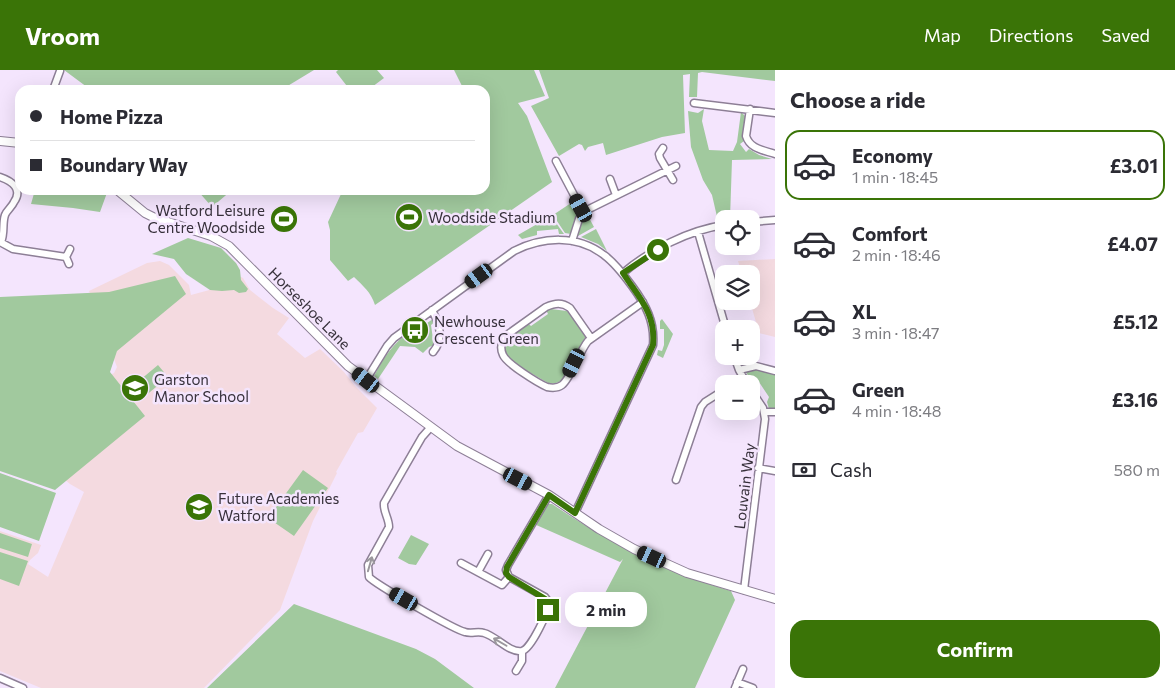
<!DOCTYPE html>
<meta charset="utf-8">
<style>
:root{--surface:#fff;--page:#f2f2f3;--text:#2b2b33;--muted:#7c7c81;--line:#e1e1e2;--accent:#3a7407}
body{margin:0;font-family:Commissioner,sans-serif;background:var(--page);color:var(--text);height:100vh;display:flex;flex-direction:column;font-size:19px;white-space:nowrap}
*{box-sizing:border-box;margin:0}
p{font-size:16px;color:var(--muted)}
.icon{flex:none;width:28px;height:28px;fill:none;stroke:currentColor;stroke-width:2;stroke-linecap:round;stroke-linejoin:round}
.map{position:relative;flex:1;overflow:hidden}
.details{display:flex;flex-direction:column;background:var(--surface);width:400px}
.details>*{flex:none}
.top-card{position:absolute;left:15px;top:15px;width:475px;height:110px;border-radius:15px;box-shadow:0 5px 20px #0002;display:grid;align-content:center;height:110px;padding:0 15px;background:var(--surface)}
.fabs{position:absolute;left:715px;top:140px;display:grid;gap:10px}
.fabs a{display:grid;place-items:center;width:45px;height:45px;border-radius:10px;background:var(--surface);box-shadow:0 5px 20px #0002;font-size:25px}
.end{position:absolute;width:22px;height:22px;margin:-11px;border:6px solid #3a7407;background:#fff;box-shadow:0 0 0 2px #fff}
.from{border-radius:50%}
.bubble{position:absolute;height:35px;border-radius:15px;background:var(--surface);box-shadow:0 5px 20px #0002;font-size:16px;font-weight:700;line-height:35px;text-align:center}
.car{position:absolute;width:15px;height:30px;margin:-15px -8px;border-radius:6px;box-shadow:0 0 4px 1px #0007;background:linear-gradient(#222 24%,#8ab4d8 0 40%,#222 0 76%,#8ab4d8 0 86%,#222 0)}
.top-card b{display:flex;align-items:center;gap:18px;height:48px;font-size:19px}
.top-card b+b{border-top:1px solid var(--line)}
.top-card i{width:12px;height:12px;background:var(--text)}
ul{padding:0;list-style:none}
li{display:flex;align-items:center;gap:15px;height:70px;margin:0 10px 8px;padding:0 5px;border:2px solid transparent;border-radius:15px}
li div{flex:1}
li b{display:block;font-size:19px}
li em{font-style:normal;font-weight:700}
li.selected{border-color:var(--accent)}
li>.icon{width:45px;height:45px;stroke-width:1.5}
h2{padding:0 15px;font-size:22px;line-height:60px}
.pay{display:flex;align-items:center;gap:12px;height:55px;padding:0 15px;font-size:19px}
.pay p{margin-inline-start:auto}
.cta{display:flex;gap:10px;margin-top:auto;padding:10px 15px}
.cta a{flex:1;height:58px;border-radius:15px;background:var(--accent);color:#fff;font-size:20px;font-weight:700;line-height:58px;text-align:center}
header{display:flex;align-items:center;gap:30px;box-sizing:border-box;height:70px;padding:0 25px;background:var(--accent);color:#fff}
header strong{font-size:24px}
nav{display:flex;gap:28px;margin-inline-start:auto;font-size:18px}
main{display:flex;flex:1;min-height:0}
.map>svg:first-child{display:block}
</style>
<header>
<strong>Vroom</strong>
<nav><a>Map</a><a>Directions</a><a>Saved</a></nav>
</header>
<main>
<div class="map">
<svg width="775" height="618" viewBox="0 0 775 618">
<rect width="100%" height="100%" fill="#f4e5fd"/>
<path fill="#f4dae0" d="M775,189V267L759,263L750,231H751V204H742L738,191Z
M160,191L169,195L189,215L191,225L213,219L239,206L243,208L250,220L273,238L289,248L277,264L305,288L320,279L344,302L355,316L377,338L363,362L358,363L336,402L337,403L313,451L280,540L204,618H41L0,601V461L41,475L38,483L30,490L28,494L48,507L84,422L70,414L58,404L54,333L114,303L117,297L89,221L147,193Z"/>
<path fill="#a1c99e" d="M64,0H314L281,20H91Z
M338,0H377L384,8L368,20H350L336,2Z
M454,0H534L545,26L518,33L527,46L552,112L375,235C371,222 363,216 354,207L348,211L330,190V160L328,152L341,124L338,120H485V20H464Z
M539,0H775V11L702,2L698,3L697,27H689L690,4L683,5L685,63L662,67L606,85L603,73L588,77L585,81L582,75L579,74L559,86L531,36L549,28Z
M704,39L702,51L709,80L733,81L737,72L741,42L745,46L742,66L744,71L740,74L746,82L749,79L759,85L772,89L732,90L730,149L718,151L712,125L703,110L691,77L688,41L698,43Z
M35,120H108L100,142L73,138L31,134Z
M197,120H232L212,137Z
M574,131L580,142L571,164L565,163L553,145Z
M587,144L594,157L578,166L577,164L583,149Z
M551,146L564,164H559L558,159L537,161V165L522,169L518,165Z
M596,159L607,181L598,174L581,167Z
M188,168L221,178L236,193L240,200L241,210L248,219L246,222L239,223L234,220L222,221L210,220L186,204L174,189L152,184Z
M175,206L186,224L117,281L110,302L145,346L55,420L0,401V227L109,222Z
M551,239L567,241L586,266L577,284L572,282L563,302L567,304C562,311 557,315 548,313L510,291L503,281L505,270L528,253L531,256L548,244L546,240Z
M433,249L435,252L431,255L433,269L437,270L435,275L429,277L423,283L415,277L400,276L378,309L374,306C385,286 390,278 407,263H412Z
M662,249L673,264L663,288L657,285L658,280L662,281L664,275V259H660V251Z
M158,295L168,307L144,327L134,315Z
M753,299L775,304V339H769L767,332L769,327L759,312L754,314L745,301Z
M303,400L328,418L294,466L268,448Z
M0,403L56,423L39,471L0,457Z
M548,434H552C595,463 639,488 687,507C701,512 716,516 731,521L735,530L695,618H555L623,489L620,492L534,454Z
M0,463L32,474L28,487L0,478Z
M411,465L429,474L416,495L409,494L398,488Z
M0,482L28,491L19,516L0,509Z
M294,534L416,579L435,589L474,618H207Z"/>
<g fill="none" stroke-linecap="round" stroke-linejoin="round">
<defs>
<path id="minor" d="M53,20L60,1
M694,33L775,43
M750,39L746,66C750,79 763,80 775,84
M663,78L659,84L660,88L673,110
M556,91L583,142
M0,107C12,111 23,119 14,132C12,137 7,140 5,145C2,154 5,163 1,172
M610,109L616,125
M751,152L775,150
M698,162L726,259
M572,171L579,149L583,142L676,96
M0,172L13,179L66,187L69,194
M66,187L70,179
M623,203C650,180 689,160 724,155
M432,240C440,255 444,269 433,282
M591,268L570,238C562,232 555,233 546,237L504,267C501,273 500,279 503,285C507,294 538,313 547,317C552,318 558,318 562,315C571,308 579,282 588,271L643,232
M734,286L739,300L747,314
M739,300L756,296L775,301
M366,310L387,276L394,268L514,181C542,167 577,164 604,185C615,193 624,205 632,216C646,235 655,252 653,275L575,443
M735,314L744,308
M765,342H775
M430,358L422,367L384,433C383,442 389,448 389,457L368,495L369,507C375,514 455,560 465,562C471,564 478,561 484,563C496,566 509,583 522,581C531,579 549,541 549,532L545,527L509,507L506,500L508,495L549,425
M758,398L775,401
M676,410L701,337L705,332L724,320
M461,493L502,515L509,507
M478,502L488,484
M744,520L765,349L763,338L751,320
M516,601L522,591V581
M0,608L23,618
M737,612L753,618
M735,618L743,599"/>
<path id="tertiary" d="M0,71L20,73
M117,120L145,143L153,147L211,166L229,176L348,296L457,376L549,425L599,459L634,479L687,503L775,529"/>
</defs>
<use href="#minor" stroke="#8d7f96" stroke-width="9"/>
<use href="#tertiary" stroke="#8d7f96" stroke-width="10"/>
<use href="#minor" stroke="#fff" stroke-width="6"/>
<use href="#tertiary" stroke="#fff" stroke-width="8"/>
</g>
<defs><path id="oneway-shaft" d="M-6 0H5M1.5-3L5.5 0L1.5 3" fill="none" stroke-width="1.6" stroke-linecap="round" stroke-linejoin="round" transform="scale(1.25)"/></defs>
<g stroke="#9b989d">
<use href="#oneway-shaft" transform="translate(370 494) rotate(-74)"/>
<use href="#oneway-shaft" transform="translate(500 572) rotate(-150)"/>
</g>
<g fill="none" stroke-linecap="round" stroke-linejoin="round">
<path stroke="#3a7407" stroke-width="6" d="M548,540L549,532L547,530L509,507L506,503L507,497L549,425L575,443L653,275C656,243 639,228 623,203L658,180"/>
</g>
<defs>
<symbol id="stadium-disc" viewBox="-11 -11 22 22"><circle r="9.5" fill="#3a7407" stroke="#f4e5fd"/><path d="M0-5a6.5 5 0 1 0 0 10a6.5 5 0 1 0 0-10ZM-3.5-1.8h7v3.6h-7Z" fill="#fff"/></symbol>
<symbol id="bus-disc" viewBox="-11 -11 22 22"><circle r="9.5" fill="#3a7407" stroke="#f4e5fd"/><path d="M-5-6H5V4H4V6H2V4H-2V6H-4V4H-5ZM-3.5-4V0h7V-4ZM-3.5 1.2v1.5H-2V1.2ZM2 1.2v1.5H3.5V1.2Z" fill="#fff"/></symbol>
<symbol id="school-disc" viewBox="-11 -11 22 22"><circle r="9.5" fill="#3a7407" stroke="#f4e5fd"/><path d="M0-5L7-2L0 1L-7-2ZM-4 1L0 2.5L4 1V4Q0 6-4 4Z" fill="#fff"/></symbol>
</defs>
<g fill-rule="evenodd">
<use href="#stadium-disc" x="393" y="131" width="32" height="32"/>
<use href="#stadium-disc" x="268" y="133" width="32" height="32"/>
<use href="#bus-disc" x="399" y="244" width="32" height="32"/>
<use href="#school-disc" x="119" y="302" width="32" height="32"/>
<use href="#school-disc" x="183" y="421" width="32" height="32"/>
</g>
<g text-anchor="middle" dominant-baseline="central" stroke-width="5" stroke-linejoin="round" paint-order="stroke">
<g font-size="15" fill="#37313b" stroke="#f4e5fd" text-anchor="start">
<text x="265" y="140" text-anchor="end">Watford Leisure<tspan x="265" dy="17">Centre Woodside</tspan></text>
<text x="428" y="147">Woodside Stadium</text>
<text x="434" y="251">Newhouse<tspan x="434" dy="17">Crescent Green</tspan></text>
<text x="154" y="309">Garston<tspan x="154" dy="17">Manor School</tspan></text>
<text x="218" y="428">Future Academies<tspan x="218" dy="17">Watford</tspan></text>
</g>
<g font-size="15" fill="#37313b" stroke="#f4e5fd">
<text transform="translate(310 238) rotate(45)">Horseshoe Lane</text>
<text transform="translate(744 416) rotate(-83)">Louvain Way</text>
</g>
</g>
</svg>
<div class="fabs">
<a><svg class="icon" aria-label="locate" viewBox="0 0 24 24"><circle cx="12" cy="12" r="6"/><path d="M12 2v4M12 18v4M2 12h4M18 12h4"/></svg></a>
<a><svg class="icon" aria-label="layers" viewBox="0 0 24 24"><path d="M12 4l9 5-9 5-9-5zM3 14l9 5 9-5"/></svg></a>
<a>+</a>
<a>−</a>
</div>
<i class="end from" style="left:658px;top:180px"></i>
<i class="end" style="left:548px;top:540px"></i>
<div class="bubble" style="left:565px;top:522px;width:82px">2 min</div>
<i class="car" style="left:581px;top:138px;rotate:331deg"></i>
<i class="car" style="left:479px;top:206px;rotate:234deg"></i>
<i class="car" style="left:574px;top:293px;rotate:206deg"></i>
<i class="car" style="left:366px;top:310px;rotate:308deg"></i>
<i class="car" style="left:518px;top:409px;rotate:117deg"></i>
<i class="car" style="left:652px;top:487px;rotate:295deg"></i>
<i class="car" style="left:404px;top:529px;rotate:300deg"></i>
<div class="top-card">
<b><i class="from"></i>Home Pizza</b>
<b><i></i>Boundary Way</b>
</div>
</div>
<section class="details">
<h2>Choose a ride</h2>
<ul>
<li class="selected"><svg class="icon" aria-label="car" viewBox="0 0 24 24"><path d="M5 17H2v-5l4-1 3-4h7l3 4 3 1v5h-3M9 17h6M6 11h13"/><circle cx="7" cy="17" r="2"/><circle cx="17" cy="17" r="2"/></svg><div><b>Economy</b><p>1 min · 18:45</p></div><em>£3.01</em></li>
<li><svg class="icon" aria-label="car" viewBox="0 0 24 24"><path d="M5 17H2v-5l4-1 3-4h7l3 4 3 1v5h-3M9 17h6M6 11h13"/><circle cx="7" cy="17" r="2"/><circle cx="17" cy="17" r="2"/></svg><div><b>Comfort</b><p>2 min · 18:46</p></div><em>£4.07</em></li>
<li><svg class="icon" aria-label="car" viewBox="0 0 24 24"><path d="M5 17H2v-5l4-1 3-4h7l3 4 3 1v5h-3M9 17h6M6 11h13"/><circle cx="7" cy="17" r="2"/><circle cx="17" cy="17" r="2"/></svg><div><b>XL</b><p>3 min · 18:47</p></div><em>£5.12</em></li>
<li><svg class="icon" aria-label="car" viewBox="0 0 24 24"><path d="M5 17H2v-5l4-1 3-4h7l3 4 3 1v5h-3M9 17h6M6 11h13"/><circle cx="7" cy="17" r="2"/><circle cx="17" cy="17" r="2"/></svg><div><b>Green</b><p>4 min · 18:48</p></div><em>£3.16</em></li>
</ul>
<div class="pay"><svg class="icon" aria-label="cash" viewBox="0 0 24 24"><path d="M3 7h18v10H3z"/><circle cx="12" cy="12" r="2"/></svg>Cash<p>580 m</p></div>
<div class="cta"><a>Confirm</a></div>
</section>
</main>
